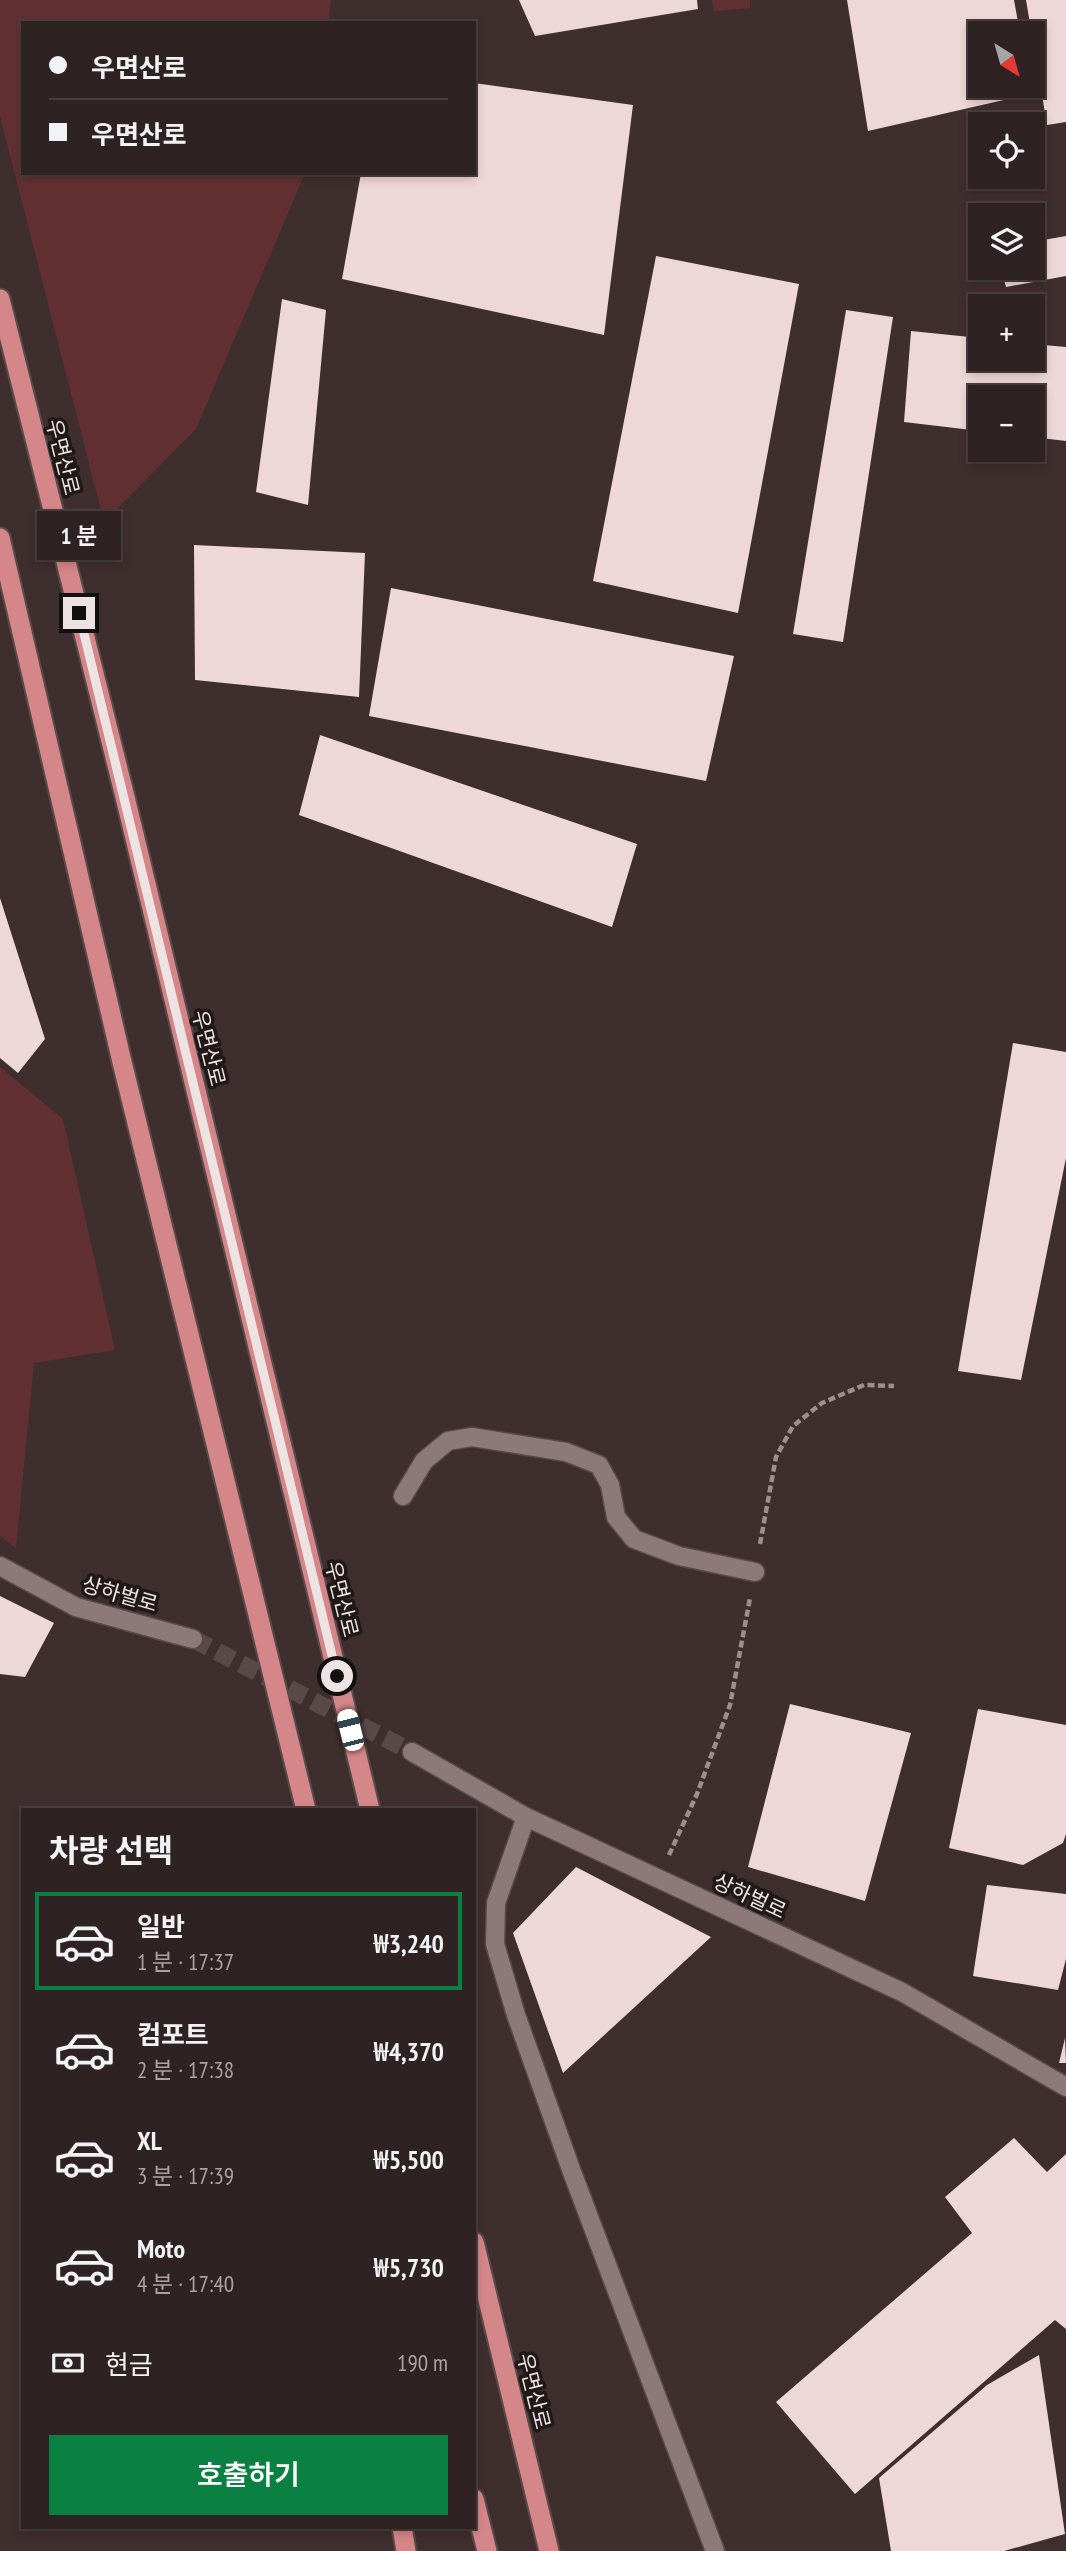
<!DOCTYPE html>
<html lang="ko">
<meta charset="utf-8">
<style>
:root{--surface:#2f2222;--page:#372a2a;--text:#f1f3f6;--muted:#a7a4a5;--line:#4a3f40;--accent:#0b8043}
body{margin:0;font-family:"PT Sans Narrow","Noto Sans KR",sans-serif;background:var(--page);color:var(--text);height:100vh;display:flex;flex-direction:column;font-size:26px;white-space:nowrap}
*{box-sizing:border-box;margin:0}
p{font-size:23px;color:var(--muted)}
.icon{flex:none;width:38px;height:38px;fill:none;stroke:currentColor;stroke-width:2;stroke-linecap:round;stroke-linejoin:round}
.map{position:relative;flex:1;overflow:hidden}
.panel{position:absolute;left:21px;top:1808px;width:455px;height:721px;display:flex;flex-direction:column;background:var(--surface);border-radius:0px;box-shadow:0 4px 10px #0003,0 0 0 2px var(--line)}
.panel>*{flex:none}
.guide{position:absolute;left:21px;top:21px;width:455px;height:154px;border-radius:0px;box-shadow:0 4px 10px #0003,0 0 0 2px var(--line);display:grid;align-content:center;height:154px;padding:0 28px;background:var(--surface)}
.needle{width:46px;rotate:143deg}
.tools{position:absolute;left:968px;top:21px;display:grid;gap:14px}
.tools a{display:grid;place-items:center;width:77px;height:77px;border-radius:0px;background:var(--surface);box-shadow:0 4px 10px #0003,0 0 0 2px var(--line);font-size:35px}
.end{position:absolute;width:32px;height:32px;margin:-16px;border:9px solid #eee3e3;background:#111;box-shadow:0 0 0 4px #111}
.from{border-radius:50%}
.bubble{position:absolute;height:49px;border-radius:0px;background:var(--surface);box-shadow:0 4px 10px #0003,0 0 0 2px var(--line);font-size:23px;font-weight:600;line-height:49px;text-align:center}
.car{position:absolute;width:21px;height:42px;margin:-21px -10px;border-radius:9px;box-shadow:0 0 5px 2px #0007;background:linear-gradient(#fff 24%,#345 0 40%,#fff 0 76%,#345 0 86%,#fff 0)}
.guide b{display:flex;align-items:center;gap:24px;height:66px;font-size:26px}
.guide b+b{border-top:2px solid var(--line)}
.guide i{width:18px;height:18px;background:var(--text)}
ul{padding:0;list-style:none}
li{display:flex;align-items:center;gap:21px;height:98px;margin:0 14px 10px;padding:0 14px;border:4px solid transparent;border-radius:0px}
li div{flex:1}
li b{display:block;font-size:26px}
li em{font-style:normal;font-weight:600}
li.selected{border-color:var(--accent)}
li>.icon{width:63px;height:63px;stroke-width:1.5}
h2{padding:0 28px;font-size:32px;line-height:84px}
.pay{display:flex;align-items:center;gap:18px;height:77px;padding:0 28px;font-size:26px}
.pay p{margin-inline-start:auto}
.primary-button{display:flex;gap:14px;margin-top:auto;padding:14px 28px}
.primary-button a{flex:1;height:80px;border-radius:0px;background:var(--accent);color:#fff;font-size:28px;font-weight:600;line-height:80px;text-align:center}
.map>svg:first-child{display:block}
</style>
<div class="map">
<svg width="1066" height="2551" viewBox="0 0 1066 2551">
<rect width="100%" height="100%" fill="#3f2e2e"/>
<path fill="#623032" d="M0,0H331L328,23H23V173H305L196,429L104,522L0,116Z
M712,0H750V8L714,11Z
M0,1067L63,1119L115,1350L34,1363L16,1548L0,1536Z"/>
<path fill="#eed7d7" d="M519,0H697L698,9L535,36Z
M847,0H1014L1020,33H980V86H1029L1030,94L868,131Z
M1026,0H1066V122L1047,125Z
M474,83L633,105L604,335L342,279L361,173H474Z
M1066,236V276L1006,287L1001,268H1032V242Z
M656,256L799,284L738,613L593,581Z
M282,299L326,310L308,505L256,492Z
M846,310L893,317L843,642L793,634Z
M911,331L980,338V359H1032V344L1066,347V441L1032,437V397H980V431L904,422Z
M194,545L365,553L359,697L195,680Z
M391,588L734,656L706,781L369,716Z
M320,735L637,844L612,927L299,815Z
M0,898L45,1039L18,1073L0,1058Z
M1013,1043L1066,1052V1158L1021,1380L958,1371Z
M0,1596L54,1623L25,1677L0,1674Z
M790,1704L911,1733L865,1901L748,1867Z
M978,1709L1066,1725V1834L1063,1843L1023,1865L949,1848Z
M576,1867L711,1937L563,2073L513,1933Z
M987,1885L1066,1894V1959L1058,1990L973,1976Z
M1065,2038L1066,2063H1059Z
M1014,2138L1047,2172L1066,2154V2329L1055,2320L855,2494L776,2402L972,2233L945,2197Z
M1039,2355L1065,2534L1004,2551H891L879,2478L987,2385Z"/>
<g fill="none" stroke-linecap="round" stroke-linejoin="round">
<path stroke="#594949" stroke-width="18" stroke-dasharray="18 9" stroke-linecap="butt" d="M193,1639L412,1752"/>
<defs>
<path id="minor" d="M403,1496L424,1461L448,1441L472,1437L566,1452L599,1465L610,1485L616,1517L634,1539L679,1556L755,1572
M0,1566L76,1607L193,1639
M412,1752L526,1817L902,1992L1066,2087
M526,1817L496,1903L495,1944L516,2015L572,2172L715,2551"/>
<path id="trunk" d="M0,299L125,797L370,1810
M0,538L122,1062L306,1810
M474,2242L549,2551
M474,2499L487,2551
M402,2527L406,2551"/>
</defs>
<use href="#minor" stroke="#594b4b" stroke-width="21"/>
<use href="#trunk" stroke="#594b4b" stroke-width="23"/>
<path stroke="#9d8f8f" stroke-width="4.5" stroke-dasharray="7 3.5" stroke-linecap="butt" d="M760,1544L776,1457L793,1426L822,1403L864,1385L894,1386
M669,1855L697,1794L730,1705L750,1598"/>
<use href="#minor" stroke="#8d7979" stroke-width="18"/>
<use href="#trunk" stroke="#d58688" stroke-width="19"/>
</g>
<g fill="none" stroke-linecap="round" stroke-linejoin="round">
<path stroke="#eee3e3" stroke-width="9" d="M79,613L337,1676"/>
</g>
<g text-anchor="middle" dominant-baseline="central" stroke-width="7" stroke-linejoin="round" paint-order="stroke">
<g font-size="21" fill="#eee3e3" stroke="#201918">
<text transform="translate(63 457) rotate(76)">우면산로</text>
<text transform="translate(209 1048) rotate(76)">우면산로</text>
<text transform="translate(120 1594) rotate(16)">상하벌로</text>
<text transform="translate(342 1599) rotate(76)">우면산로</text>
<text transform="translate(750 1896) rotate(25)">상하벌로</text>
<text transform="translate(534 2391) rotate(76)">우면산로</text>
</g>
</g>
</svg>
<div class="tools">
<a><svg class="needle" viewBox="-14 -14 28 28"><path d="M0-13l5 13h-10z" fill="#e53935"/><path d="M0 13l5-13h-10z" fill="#a7a4a5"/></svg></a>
<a><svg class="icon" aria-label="locate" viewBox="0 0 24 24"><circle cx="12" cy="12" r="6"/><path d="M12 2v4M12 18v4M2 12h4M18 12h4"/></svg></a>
<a><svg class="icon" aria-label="layers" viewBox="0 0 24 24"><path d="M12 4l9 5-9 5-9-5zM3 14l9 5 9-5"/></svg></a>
<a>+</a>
<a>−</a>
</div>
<i class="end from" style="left:337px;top:1676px"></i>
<i class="end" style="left:79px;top:613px"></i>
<div class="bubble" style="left:37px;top:511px;width:84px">1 분</div>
<i class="car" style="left:350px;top:1730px;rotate:346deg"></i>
<div class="guide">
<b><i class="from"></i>우면산로</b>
<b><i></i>우면산로</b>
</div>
<section class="panel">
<h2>차량 선택</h2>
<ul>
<li class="selected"><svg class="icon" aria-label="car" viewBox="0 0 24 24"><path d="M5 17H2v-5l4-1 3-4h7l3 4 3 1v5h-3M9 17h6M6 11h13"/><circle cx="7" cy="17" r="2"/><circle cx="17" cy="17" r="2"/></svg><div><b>일반</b><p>1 분 · 17:37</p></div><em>₩3,240</em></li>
<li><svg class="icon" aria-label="car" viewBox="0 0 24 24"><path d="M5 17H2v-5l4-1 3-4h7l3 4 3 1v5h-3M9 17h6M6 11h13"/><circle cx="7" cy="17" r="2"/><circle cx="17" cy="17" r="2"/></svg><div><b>컴포트</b><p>2 분 · 17:38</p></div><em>₩4,370</em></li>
<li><svg class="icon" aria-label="car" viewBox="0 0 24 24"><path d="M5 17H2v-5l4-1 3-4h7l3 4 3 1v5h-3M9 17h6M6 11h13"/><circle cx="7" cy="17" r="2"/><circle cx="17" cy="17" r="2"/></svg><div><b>XL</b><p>3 분 · 17:39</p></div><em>₩5,500</em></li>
<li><svg class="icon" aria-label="car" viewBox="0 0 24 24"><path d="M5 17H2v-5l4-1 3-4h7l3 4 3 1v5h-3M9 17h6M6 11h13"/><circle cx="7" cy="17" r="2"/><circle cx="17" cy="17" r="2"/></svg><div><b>Moto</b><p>4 분 · 17:40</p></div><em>₩5,730</em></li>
</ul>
<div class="pay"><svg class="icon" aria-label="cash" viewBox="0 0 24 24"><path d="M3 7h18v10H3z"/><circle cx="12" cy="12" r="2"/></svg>현금<p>190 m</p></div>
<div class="primary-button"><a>호출하기</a></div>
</section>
</div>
